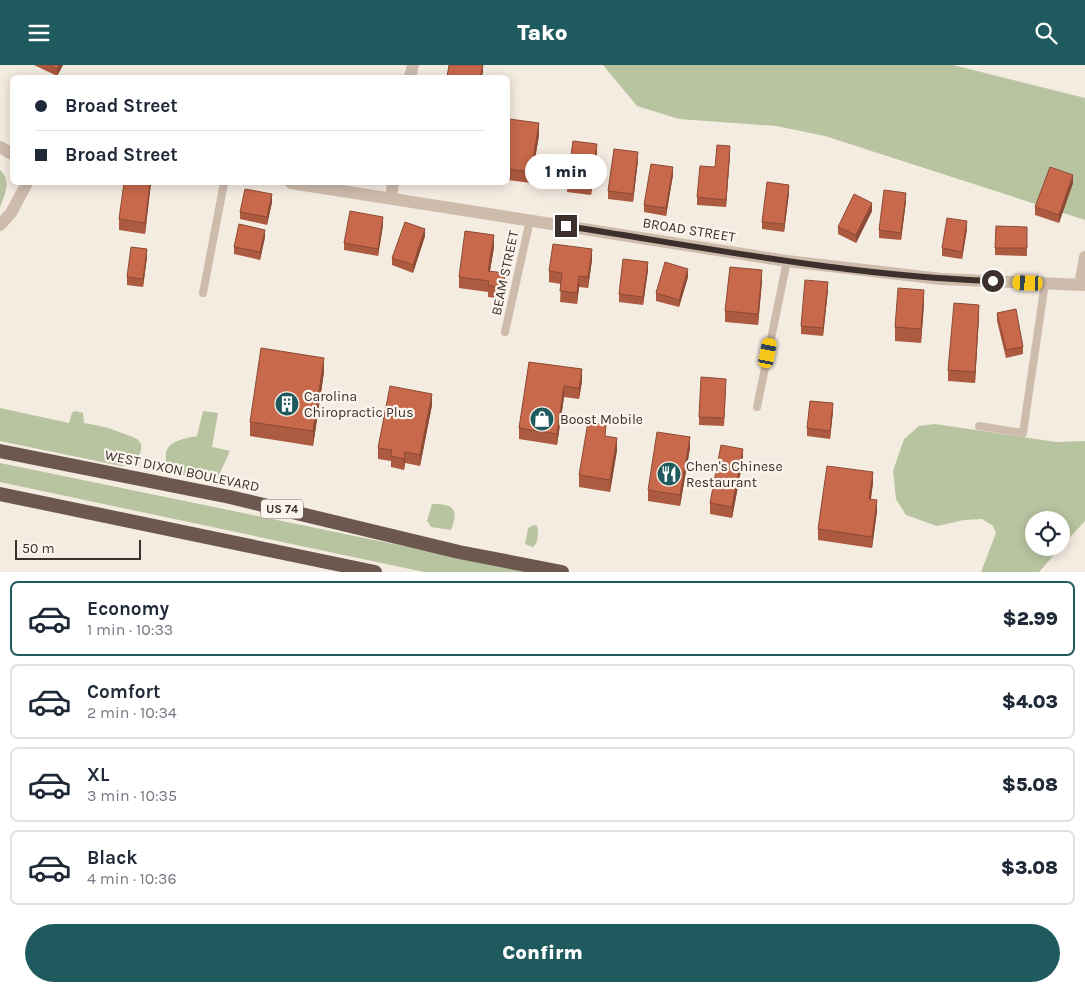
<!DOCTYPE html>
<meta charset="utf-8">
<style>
:root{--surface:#fff;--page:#f2f2f3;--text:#1f2937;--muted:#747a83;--line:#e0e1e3;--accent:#1f5a5e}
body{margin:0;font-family:Karla,sans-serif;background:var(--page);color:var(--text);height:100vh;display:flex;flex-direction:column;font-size:19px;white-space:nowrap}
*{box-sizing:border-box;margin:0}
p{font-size:16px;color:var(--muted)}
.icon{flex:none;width:28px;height:28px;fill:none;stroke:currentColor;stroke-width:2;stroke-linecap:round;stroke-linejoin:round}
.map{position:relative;height:507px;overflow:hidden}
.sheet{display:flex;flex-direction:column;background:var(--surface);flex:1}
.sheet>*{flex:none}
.top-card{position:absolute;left:10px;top:10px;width:500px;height:110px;border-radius:8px;box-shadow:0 2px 12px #0003;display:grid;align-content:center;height:110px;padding:0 25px;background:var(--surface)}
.buttons{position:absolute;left:1025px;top:446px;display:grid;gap:10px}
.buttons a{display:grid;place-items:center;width:45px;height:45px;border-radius:50%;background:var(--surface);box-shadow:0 2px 12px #0003;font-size:25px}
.scale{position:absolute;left:15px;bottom:12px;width:126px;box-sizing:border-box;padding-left:5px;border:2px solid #3b302b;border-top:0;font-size:14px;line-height:18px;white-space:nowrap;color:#3b302b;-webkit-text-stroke:4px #fbf5ee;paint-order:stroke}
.end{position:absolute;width:22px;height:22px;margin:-11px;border:6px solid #3b302b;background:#fff;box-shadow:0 0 0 2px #fff}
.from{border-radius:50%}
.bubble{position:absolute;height:35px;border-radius:18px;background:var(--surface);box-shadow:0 2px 12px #0003;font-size:16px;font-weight:800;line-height:35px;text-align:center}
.car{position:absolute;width:15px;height:30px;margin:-15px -8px;border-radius:6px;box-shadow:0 0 4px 1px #0007;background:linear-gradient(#f5c518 24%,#345 0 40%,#f5c518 0 76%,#345 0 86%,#f5c518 0)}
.top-card b{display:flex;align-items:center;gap:18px;height:48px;font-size:19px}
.top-card b+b{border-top:1px solid var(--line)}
.top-card i{width:12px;height:12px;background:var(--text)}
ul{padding:9px 0 0;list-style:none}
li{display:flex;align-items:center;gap:15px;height:75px;margin:0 10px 8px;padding:0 15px;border:2px solid var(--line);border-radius:8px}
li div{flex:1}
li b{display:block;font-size:19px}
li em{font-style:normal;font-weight:800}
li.current{border-color:var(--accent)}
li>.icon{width:45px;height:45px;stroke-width:1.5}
.button{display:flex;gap:10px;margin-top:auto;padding:10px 25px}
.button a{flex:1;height:58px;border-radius:30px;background:var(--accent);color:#fff;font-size:20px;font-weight:800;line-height:58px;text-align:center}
header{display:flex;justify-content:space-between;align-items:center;height:65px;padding:0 25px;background:var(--accent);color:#fff;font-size:22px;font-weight:800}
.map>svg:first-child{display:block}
</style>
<header><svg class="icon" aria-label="menu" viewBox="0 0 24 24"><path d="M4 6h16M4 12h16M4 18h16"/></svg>Tako<svg class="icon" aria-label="search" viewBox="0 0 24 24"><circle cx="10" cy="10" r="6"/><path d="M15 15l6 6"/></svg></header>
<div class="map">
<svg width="1085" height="507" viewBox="0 0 1085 507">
<rect width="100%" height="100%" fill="#f4ebe1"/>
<path fill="#b8c4a0" d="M603,0H953L1085,33V155L825,71L776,61L679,54L637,41Z
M0,105C12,116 5,129 0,142Z
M0,343L69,358L72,348L75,346L83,348L84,358C96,360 107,362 119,367C131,372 149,373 138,392C135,399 128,401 121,401L0,376Z
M203,346L218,348L212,382L230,386L218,412L214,416L173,408C168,405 166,401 166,395C163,376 183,374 197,371Z
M935,359L1056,377L1085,376V456L1061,482V455H1034V482H1061L1039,507H981L996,468L993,461L982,454L964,455L937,461L906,450L896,434L893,406L904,374L919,361Z
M0,398L530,507H424L0,417Z
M432,439C454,439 459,444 451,465L431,462L427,456Z
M535,460L537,461C539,468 538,479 533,482L525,479L528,464L531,461Z"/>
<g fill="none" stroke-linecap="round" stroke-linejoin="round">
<path stroke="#cdbbac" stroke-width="8" d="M203,228L224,118
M505,267L530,155
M757,342L787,196
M979,361L1023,368L1045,218"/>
<path stroke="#cdbbac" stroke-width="12" d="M410,12L413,0
M291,118L787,196L941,214L1085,220
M391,133L393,118
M1080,220L1085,192"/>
<path stroke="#cdbbac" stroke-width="12" d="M0,82L12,89
M0,160L11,148L27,118"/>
<path stroke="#6c584f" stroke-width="14" d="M0,386L230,432L459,487L562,507
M0,429L375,507"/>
</g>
<path fill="#ac5a40" d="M34,0H63L57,11Z
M508,66L539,70L531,118L508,115Z
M597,87L591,130L567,127V119Z
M730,89L726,142L697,140V132L715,102Z
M638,95L633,137L608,134V126Z
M673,110L666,151L644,147V140Z
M151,118L145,169L119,165V154Z
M1073,118L1059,158L1035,150V142Z
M789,128L784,167L762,164V157Z
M906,136L901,175L879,173V165Z
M272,137L267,160L240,154V147Z
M872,146L856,178L838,169V162Z
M383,160L378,191L344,185V178Z
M1027,162V191L995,190V183Z
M967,164L962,194L942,191V183Z
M425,171L413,208L392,200V193Z
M265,172L260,195L234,189V182Z
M494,182L490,206L505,219L503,234L488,232V227L459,223V212Z
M147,192L143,222L127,220V212Z
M592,195L588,223L579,222L577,239L560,237L561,219L549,217V206Z
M648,205L643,240L619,237V229Z
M688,212L679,242L656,236V228Z
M762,216L758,260L725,257V246Z
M828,225L823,271L801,269V261Z
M924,239L921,278L895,276V262Z
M997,248L1023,282V289L1006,293L997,256Z
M979,251L975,318L948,316V305Z
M529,297L582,316L579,334L564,332L557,380L519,374V363Z
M324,307L313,381L250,371V357Z
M726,322L724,361L699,360V352Z
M432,340L420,401L405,398L404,405L391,402V396L378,394V383Z
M833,346L830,374L807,371V363Z
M606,371L617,385L610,427L579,422V410Z
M690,383L680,441L648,436V425Z
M743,395L732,453L710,449V438Z
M873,418L871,434L877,446L872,483L818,475V464Z"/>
<path fill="#8c4a34" d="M59,0H63L57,11V4Z
M483,0V7L482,12H480Z
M539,58V70L531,118V107Z
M597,79V87L591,130V122Z
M730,81V89L726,142V135Z
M638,87V95L633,137V129Z
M673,102V110L666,151V143Z
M1073,110V118L1059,158V150Z
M150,118H151L145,169V158Z
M789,120V128L784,167V159Z
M906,128V136L901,175V168Z
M272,129V137L267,160V152Z
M872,138V146L856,178V170Z
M383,152V160L378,191V184Z
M967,156V164L962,194V187Z
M425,164V171L413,208V200Z
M265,165V172L260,195V187Z
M494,170V182L488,217V206Z
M147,184V192L143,222V214Z
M592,184V195L588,223V212Z
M648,197V205L643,240V232Z
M688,204V212L679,242V235Z
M762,205V216L758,260V249Z
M505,208V219L503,234V223Z
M579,211V222L577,239V228Z
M828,217V225L823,271V263Z
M924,225V239L921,278V264Z
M979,240V251L975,318V307Z
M324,293V307L313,381V366Z
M582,304V316L579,334V323Z
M564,321V332L557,380V369Z
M432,329V340L420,401V390Z
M833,338V346L830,374V366Z
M690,372V383L680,441V430Z
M617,373V385L610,427V415Z
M743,384V395L732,453V442Z
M405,387V398L404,405V394Z
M873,407V418L869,445V434Z
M877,435V446L872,483V472Z"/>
<path fill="#c8694b" stroke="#8c4a34" d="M49,0H59L57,4Z
M449,0H483L480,12H447Z
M509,54L539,58L531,107L508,104V66Z
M573,76L597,79L591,122L567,119Z
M717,80L730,81L726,135L697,132L700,101L715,102Z
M614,84L638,87L633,129L608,126Z
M651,99L673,102L666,143L644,140Z
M1050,102L1073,110L1059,150L1035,142Z
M767,117L789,120L784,159L762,157Z
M124,118H150L145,158L119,154Z
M245,124L272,129L267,152L240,147Z
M884,125L906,128L901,168L879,165Z
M854,129L872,138L856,170L838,162Z
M350,146L383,152L378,184L344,178Z
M947,153L967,156L962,187L942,183Z
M405,157L425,164L413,200L392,193Z
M239,159L265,165L260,187L234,182Z
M996,161L1027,162V183H995Z
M465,166L494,170L488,206L505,208L503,223L488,220L489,216L459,212Z
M553,179L592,184L588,212L579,211L577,228L560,226L562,208L549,206Z
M131,182L147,184L143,214L127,212Z
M623,194L648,197L643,232L619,229Z
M665,197L688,204L679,235L656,228Z
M730,202L762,205L758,249L725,246Z
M805,215L828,217L823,263L801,261Z
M898,223L924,225L921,264L895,262Z
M954,238L979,240L975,307L948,305Z
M1016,244L1023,282L1006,285L997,248Z
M261,283L324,293L313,366L250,357Z
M529,297L582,304L579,323L564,321L557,369L519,363Z
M701,312L726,314L724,353L699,352Z
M390,321L432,329L420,390L405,387L404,394L391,391L392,385L378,383Z
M810,336L833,338L830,366L807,363Z
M588,357L606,360L605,371L617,373L610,415L579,410Z
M657,367L690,372L680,430L648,425Z
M721,380L743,384L732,442L710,438Z
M827,401L873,407L869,434L877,435L872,472L818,464Z"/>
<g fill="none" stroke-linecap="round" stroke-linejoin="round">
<path stroke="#3b302b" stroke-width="6" d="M566,161C708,183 850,211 993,216"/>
</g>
<defs>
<symbol id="building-disc" viewBox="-11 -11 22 22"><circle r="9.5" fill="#1f5a5e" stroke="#fbf5ee"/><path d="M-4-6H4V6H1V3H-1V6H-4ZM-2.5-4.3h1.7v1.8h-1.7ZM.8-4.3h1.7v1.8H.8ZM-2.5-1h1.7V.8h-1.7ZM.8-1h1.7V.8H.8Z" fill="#fff"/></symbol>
<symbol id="shop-disc" viewBox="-11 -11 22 22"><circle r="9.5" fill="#1f5a5e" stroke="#fbf5ee"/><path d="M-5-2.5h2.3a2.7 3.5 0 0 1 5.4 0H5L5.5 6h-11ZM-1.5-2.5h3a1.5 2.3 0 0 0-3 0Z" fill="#fff"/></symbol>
<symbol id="restaurant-disc" viewBox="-11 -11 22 22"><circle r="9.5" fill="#1f5a5e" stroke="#fbf5ee"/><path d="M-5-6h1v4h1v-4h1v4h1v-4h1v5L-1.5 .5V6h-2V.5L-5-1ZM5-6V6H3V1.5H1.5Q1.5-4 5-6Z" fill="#fff"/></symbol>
</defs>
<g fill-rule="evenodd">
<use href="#building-disc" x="273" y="325" width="28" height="28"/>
<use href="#shop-disc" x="528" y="340" width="28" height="28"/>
<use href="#restaurant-disc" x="655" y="395" width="28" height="28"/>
</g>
<g text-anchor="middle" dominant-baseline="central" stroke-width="4.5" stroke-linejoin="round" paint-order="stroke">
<rect fill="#fbf5ee" stroke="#756b66" stroke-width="1" x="261" y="434.5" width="42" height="19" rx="4"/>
<g font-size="12" font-weight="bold" fill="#3b302b">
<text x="282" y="444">US 74</text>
</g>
<g font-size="14" fill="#3b302b" stroke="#fbf5ee">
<text transform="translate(689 165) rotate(9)">BROAD STREET</text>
<text transform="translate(505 208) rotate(-78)">BEAM STREET</text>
<text transform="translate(182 406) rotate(12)">WEST DIXON BOULEVARD</text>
</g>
<g font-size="14" fill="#3b302b" stroke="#fbf5ee" text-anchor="start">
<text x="304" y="331">Carolina<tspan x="304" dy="16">Chiropractic Plus</tspan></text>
<text x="560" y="354">Boost Mobile</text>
<text x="686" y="401">Chen's Chinese<tspan x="686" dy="16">Restaurant</tspan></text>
</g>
</g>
</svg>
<div class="buttons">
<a><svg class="icon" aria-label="locate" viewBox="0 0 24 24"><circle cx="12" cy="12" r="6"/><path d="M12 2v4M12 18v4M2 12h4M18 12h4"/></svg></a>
</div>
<div class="scale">50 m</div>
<i class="end from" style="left:993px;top:216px"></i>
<i class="end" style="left:566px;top:161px"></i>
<div class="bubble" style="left:525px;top:89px;width:82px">1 min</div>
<i class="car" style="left:1028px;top:218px;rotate:272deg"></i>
<i class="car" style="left:768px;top:288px;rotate:11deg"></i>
<div class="top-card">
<b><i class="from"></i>Broad Street</b>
<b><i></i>Broad Street</b>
</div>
</div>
<section class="sheet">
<ul>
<li class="current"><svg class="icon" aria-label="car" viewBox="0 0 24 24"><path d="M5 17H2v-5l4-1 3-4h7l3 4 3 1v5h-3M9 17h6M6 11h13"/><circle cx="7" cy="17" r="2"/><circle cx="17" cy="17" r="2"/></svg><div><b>Economy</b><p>1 min · 10:33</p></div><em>$2.99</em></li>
<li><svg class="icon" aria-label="car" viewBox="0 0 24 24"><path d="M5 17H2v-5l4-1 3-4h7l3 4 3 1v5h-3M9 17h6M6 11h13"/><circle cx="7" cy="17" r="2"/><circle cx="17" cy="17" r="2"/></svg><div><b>Comfort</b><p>2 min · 10:34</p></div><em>$4.03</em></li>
<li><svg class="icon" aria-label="car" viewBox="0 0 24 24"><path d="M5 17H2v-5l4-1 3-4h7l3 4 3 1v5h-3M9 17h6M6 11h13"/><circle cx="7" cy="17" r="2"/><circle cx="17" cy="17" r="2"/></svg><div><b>XL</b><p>3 min · 10:35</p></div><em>$5.08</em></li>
<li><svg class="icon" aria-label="car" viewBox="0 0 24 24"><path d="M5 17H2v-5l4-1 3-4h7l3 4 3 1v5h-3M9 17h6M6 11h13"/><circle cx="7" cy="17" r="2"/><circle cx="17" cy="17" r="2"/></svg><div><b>Black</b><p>4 min · 10:36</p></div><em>$3.08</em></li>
</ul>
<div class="button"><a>Confirm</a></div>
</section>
